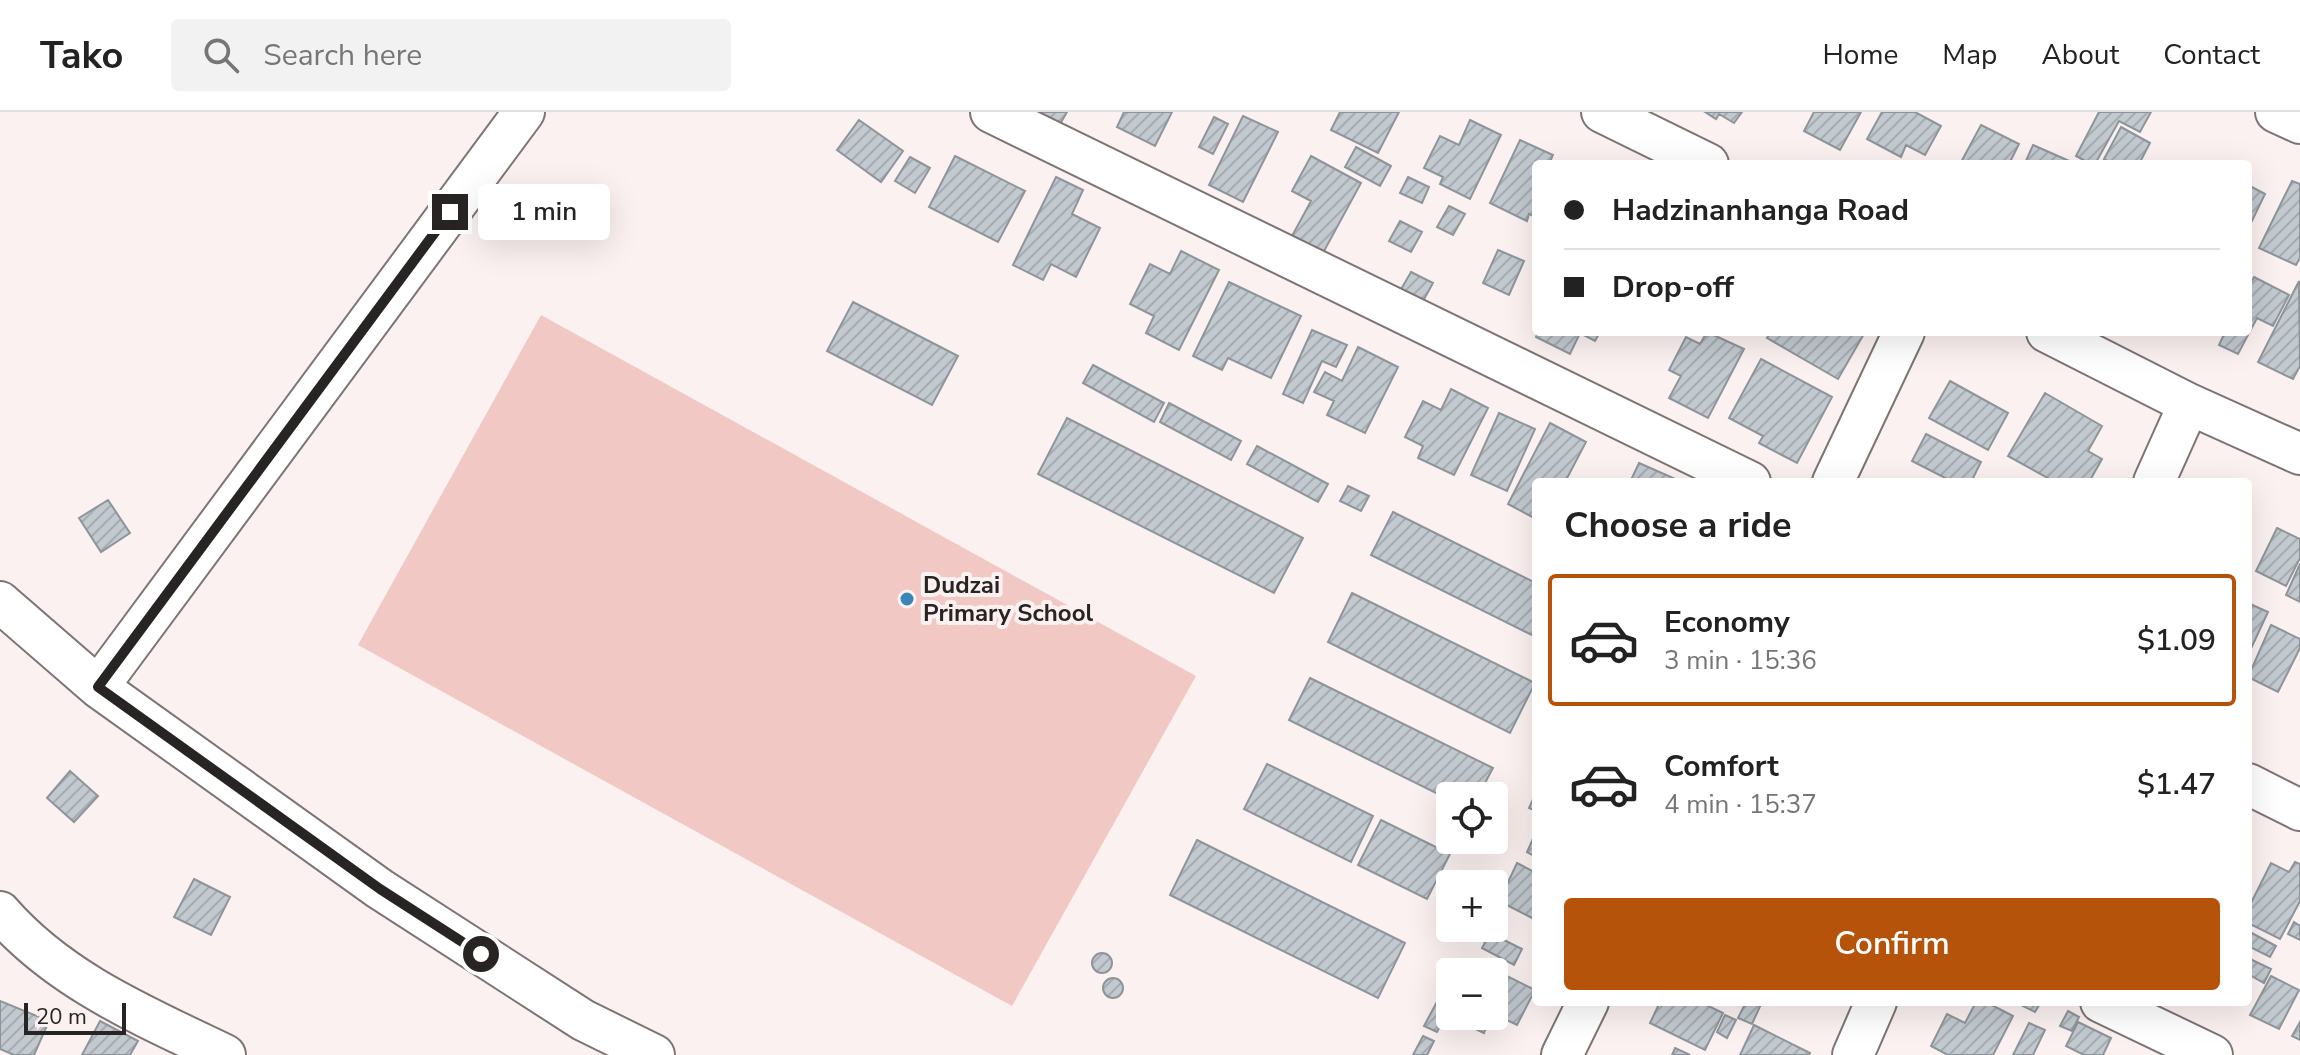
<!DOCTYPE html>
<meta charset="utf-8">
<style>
:root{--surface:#fff;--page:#f2f2f2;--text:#222;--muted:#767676;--line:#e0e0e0;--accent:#b45309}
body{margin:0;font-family:"Nunito Sans",sans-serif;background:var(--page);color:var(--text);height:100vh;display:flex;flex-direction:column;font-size:30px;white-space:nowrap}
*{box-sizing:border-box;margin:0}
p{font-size:26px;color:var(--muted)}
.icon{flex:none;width:44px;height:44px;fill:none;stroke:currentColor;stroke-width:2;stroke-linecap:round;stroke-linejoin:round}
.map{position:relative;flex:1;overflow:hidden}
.sheet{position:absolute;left:1532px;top:366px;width:720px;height:528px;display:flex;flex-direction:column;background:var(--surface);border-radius:8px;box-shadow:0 8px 32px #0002}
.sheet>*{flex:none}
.banner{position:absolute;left:1532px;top:48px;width:720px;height:176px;border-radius:8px;box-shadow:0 8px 32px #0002;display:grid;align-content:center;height:176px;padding:0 32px;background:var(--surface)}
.fabs{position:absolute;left:1436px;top:670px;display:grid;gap:16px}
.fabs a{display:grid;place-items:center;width:72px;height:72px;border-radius:8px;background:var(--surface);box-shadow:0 8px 32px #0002;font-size:40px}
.scale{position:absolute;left:24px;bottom:20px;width:102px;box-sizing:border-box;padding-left:8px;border:4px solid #282424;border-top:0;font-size:22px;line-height:28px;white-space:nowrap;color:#282424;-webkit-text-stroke:6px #fbf1f0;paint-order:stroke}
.end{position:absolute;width:36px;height:36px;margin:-18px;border:10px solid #282424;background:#fff;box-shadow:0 0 0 4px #fff}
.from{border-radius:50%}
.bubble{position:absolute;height:56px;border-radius:8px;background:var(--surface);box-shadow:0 8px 32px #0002;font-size:26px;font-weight:600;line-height:56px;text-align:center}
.banner b{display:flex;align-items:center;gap:28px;height:76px;font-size:30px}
.banner b+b{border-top:2px solid var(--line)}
.banner i{width:20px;height:20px;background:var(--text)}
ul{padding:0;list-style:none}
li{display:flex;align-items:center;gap:24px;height:132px;margin:0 16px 12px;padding:0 16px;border:4px solid transparent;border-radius:8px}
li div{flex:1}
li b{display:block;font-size:30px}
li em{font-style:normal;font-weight:600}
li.current{border-color:var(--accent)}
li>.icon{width:72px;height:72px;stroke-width:1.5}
h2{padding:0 32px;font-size:36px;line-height:96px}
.primary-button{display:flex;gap:16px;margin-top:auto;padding:16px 32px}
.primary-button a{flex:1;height:92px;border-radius:8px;background:var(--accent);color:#fff;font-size:32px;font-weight:600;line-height:92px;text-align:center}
header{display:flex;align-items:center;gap:48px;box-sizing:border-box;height:112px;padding:0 40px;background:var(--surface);border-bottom:2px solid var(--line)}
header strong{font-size:38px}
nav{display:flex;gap:44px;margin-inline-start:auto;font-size:28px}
.search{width:560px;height:72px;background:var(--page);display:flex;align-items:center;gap:20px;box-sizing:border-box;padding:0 28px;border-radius:8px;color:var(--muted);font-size:30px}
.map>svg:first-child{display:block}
</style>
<header>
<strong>Tako</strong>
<div class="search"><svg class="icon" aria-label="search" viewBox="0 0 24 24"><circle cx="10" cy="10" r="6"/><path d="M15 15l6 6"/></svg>Search here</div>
<nav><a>Home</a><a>Map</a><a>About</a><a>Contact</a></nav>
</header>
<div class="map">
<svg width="2300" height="943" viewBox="0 0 2300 943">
<defs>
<pattern id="building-hatch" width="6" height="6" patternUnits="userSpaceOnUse" patternTransform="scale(2)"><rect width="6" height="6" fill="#c2c9cf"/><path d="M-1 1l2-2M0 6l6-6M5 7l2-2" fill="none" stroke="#a7acb2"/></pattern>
</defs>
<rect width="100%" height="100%" fill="#fbf1f0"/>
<path fill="#f2c8c4" d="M541,203L1196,564L1012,894L358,533Z"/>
<path fill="url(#building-hatch)" stroke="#8e959a" stroke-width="2" d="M1034,0H1067L1059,14Z
M1124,0H1172L1155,34L1117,15Z
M1340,0H1399L1378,41L1331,18Z
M1705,0H1742L1734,11L1719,2L1716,7Z
M1814,0H1861L1840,38L1804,19Z
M1882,0H1915L1941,14L1925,43L1906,33L1901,45L1867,27Z
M2099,0H2151L2140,20L2119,9L2095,52H2091L2076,44Z
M1243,4L1278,20L1243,90L1209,73Z
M1214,5L1228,12L1213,42L1199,35Z
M859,8L903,39L881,70L837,38Z
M1470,8L1501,23L1470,87L1440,72L1443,65L1424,56L1440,24L1459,33Z
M1981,13L2019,32L2009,52H1960Z
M2121,15L2150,31L2139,52H2113L2104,47Z
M1520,28L1553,43L1549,52H1536V105L1529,102L1527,109L1490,91Z
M2033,33L2076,52L2025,51Z
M1356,35L1391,54L1380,74L1345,55Z
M955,44L1025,79L998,130L929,95Z
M1311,44L1361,71L1323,141L1292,124L1311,89L1292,79Z
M910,45L930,56L915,81L895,69Z
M1056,65L1083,78L1072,102L1100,116L1076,165L1051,152L1043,168L1013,153Z
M1408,65L1429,75L1422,91L1400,81Z
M2292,69L2300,72V146L2296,153L2259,136Z
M2248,73L2265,82L2248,117Z
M1449,94L1465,102L1453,123L1437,115Z
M1400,109L1422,120L1411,140L1389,129Z
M1498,138L1524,149L1509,183L1483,171Z
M1181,139L1219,158L1179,238L1146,221L1154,204L1130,192L1150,152L1170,162Z
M1411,160L1433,171L1422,191L1400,179Z
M2254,165L2289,183L2273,214L2257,206L2238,242L2219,233L2225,220H2248V176Z
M2299,169L2300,254L2293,267L2258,250Z
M1229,170L1301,204L1271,266L1228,246L1222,258L1193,244Z
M853,190L958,244L932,293L827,239Z
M1312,218L1347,233L1336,255L1322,249L1303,291L1283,282Z
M1538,220H1600L1595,229L1580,221L1570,242L1536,225Z
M1707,220L1744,237L1708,306L1669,286L1681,264L1669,258L1686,225L1700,232Z
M1771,220H1865L1838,267L1767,226Z
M1358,235L1398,255L1365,321L1327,303L1334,289L1314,280L1325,260L1342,269Z
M1761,247L1832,285L1797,351L1759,331L1763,324L1729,306Z
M1093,253L1164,291L1154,310L1083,271Z
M1950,269L2008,301L1988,338L1929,306Z
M1451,277L1488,296L1454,363L1418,346L1423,334L1405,325L1423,289L1441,298Z
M2045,281L2102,314L2088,339L2102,347L2089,370H2055L2008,344Z
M1169,291L1241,329L1231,348L1160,310Z
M1499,301L1535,317L1507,379L1471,363Z
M1067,306L1303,426L1274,481L1038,362Z
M1550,311L1586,330L1565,370H1536V407L1508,392Z
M1926,322L1981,350L1971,370H1953L1912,349Z
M1257,334L1328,372L1318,390L1247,352Z
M1639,351L1680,369L1679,370H1630Z
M1348,374L1369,384L1361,399L1340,389Z
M108,388L130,421L101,440L79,406Z
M1393,400L1536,471V525L1371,443Z
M2277,416L2300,427V446L2286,474L2256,459Z
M2300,452V490L2286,483Z
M1352,481L1535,571L1510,621L1328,530Z
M2248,491L2268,500L2248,543Z
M2271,513L2300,527V536L2278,580L2248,565Z
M1310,566L1493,656L1478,684H1450V688L1289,608Z
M1267,652L1373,704L1351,750L1244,697Z
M70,659L98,684L74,710L47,686Z
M1534,685L1536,686V699L1529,696Z
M1381,708L1450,742L1427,787L1358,753Z
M1536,720V745L1527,740Z
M1197,728L1405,831L1378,886L1170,783Z
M2295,750L2300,752V789L2280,827L2248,811V797L2271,751L2289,760Z
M1517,751L1536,761V808L1499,789Z
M194,767L230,785L211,823L174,805Z
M2294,810L2300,814V828L2288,822Z
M1474,816L1487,820L1482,829L1471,823Z
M2248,819L2276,834L2270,845L2248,834Z
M1490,821L1522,837L1514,853L1482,836Z
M1092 851a10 10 0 1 1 20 0a10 10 0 1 1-20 0Z
M2248,846L2271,857L2264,871L2248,862Z
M1475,848L1535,878L1517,913L1494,902V860H1469Z
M2271,864L2299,878L2279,917L2250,903Z
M1103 876a10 10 0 1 1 20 0a10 10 0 1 1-20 0Z
M1445,871L1450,873V885L1440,879Z
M1438,888L1450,895L1437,920L1424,914Z
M0,889L49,909L34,943H14L0,937Z
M1660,890H1700L1723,901L1705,938L1650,911Z
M1746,890H1762L1752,912L1738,906Z
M1976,890H1986L2013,904L1993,943H1948L1931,934L1947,902L1965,911Z
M2015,890H2041L2035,900Z
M2068,899L2079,905L2072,919L2060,914Z
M1725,903L1736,908L1727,926L1717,920Z
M1490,904L1484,921L1451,905V904Z
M100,909L138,929L130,943H82Z
M2078,910L2111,926L2103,943H2084L2066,934Z
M2300,910V928L2292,924Z
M2029,911L2045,918L2033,943H2013Z
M1754,913L1810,941L1809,943H1740Z
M1423,924L1434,929L1427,943H1413Z
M1675,936L1690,943H1672Z"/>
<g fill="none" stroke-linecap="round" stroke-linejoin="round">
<defs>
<path id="minor" d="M991,0L1750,370
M1602,0L1708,52
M2276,0L2300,11
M2047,220L2189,292L2300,342
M1833,370L1904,220
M2154,370L2189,292
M0,490L98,575L380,777L583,908L654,943
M98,575L524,0
M2248,672L2300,698
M0,800C60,869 144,904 225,943
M2101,890L2212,943
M1562,943L1588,890
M1853,943L1876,890"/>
</defs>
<use href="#minor" stroke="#7d7473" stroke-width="44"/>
<use href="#minor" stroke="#fff" stroke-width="40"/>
</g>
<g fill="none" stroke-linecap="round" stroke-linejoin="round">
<path stroke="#282424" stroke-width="10" d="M450,100L98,575L380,777L481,842"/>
</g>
<circle fill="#3b85b9" stroke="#fbf1f0" stroke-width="3" cx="907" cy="487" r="8"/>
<g text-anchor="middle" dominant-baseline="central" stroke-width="8" stroke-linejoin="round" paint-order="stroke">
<g font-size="24" font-weight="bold" fill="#282424" stroke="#fbf1f0" text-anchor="start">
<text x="923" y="473">Dudzai<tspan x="923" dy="28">Primary School</tspan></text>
</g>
</g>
</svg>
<div class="fabs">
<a><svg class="icon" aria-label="locate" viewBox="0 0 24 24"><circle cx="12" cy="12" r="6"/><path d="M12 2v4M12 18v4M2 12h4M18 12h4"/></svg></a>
<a>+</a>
<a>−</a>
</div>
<div class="scale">20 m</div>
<i class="end from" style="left:481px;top:842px"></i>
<i class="end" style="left:450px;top:100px"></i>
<div class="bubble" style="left:478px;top:72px;width:132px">1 min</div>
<div class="banner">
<b><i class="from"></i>Hadzinanhanga Road</b>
<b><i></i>Drop-off</b>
</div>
<section class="sheet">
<h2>Choose a ride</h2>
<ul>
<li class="current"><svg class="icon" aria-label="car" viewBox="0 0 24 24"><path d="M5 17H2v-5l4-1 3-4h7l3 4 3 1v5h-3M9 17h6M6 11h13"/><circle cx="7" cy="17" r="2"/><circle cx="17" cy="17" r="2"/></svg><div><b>Economy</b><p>3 min · 15:36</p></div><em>$1.09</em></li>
<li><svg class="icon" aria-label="car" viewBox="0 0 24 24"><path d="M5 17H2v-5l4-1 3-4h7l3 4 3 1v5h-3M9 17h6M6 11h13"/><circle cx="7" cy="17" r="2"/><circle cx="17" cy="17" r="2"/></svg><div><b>Comfort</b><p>4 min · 15:37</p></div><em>$1.47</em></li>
</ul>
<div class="primary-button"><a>Confirm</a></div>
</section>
</div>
